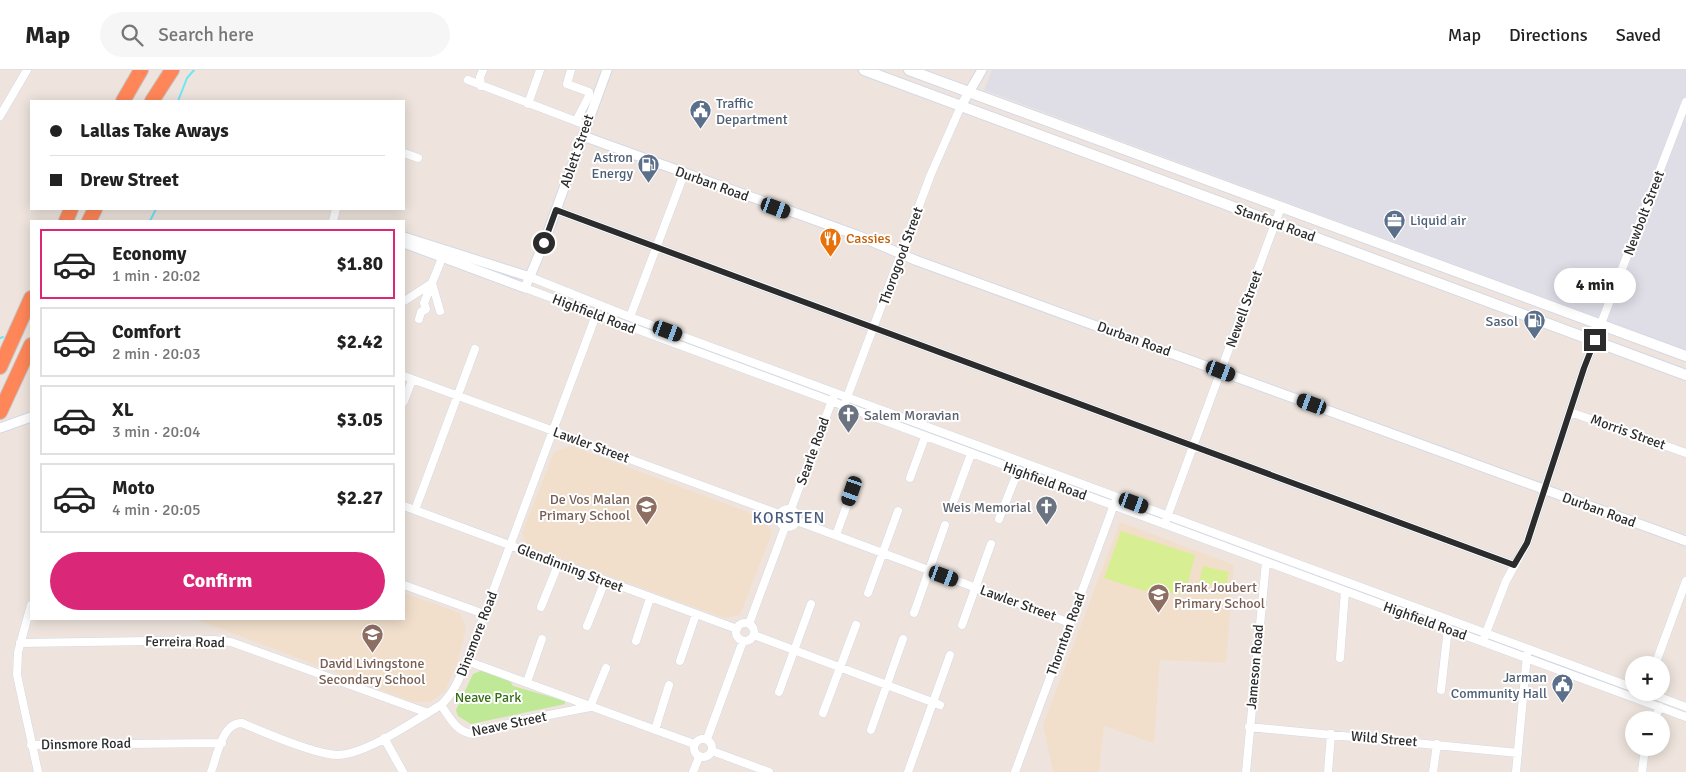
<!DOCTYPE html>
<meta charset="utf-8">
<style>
:root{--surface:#fff;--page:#f6f6f6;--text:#222;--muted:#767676;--line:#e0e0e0;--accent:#db2777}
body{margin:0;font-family:Signika,sans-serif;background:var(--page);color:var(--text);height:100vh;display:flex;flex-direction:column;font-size:19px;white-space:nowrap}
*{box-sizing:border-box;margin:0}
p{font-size:16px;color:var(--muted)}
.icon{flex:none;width:28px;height:28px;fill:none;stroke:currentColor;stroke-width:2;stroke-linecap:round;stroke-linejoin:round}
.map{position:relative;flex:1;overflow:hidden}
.details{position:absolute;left:30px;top:150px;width:375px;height:400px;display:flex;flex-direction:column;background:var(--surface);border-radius:0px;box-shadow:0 2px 12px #0003}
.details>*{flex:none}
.guide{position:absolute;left:30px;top:30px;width:375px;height:110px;border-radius:0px;box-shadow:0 2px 12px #0003;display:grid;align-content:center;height:110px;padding:0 20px;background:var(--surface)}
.fabs{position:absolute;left:1625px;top:586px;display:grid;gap:10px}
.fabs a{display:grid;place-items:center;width:45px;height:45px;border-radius:50%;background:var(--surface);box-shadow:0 2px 12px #0003;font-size:25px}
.end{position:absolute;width:22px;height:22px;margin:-11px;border:6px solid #2c2c2c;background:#fff;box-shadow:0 0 0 2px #fff}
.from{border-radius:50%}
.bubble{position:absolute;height:35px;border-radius:18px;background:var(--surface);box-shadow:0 2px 12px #0003;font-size:16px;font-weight:700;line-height:35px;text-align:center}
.car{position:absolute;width:15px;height:30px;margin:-15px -8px;border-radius:6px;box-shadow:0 0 4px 1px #0007;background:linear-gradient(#222 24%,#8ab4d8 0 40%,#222 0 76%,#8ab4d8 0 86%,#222 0)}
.guide b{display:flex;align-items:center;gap:18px;height:48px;font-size:19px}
.guide b+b{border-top:1px solid var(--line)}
.guide i{width:12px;height:12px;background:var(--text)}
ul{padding:9px 0 0;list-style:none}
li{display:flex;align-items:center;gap:15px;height:70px;margin:0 10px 8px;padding:0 10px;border:2px solid var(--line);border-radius:0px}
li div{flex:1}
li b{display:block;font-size:19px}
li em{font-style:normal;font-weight:700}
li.selected{border-color:var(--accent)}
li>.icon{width:45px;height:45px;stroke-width:1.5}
.action{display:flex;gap:10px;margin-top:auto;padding:10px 20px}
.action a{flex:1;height:58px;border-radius:30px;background:var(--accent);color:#fff;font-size:20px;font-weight:700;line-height:58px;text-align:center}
header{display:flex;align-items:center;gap:30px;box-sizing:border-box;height:70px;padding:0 25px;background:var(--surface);border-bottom:1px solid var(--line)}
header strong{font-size:24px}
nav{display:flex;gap:28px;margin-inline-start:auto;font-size:18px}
.search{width:350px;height:45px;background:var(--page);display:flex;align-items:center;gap:12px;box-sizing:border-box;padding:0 18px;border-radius:28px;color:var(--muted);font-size:19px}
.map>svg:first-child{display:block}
</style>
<header>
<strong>Map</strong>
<div class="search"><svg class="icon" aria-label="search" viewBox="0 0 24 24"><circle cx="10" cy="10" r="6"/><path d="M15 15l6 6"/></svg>Search here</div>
<nav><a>Map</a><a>Directions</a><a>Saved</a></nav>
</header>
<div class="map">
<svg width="1686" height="702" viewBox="0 0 1686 702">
<rect width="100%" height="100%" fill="#eee4dd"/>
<path fill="#dfdee7" d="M992,0H1686V280L984,20Z"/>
<path fill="#f1dfcc" d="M571,376L764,448L772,463L740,545L724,548L527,476L522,463L554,382Z
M1120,452L1234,495L1226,593L1160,590L1154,673L1104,656L1099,702H1053L1043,655Z
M404,523L460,543L466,557L458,591L445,621L430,632H413L195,549H404Z"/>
<path fill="#bfe897" d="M483,600L510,611L513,616L565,631V634L471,654L458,646L456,640L473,604Z"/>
<path fill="#d7ef92" d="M1121,461L1195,485L1185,524L1141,520L1104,508Z
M1203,496L1229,502L1226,517L1199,512Z"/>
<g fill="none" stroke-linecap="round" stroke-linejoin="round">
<path stroke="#6be7f6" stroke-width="2" d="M178,31L187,8L194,0
M150,151L156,139
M0,268L3,267"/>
<defs>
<path id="minor" d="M571,0L567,14L589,22V26L576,51
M468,10L586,55
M481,16L480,7L483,0
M528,34L540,0
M0,46L27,0
M404,83L418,88
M556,140L1514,495
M333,151L336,139
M530,207L630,247L1634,618
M525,218L1686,647
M406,230L432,213L440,241
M630,247L684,104
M419,249L421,242L426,239L424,233L442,188
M404,306L779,444
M846,330L931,104L961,36
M404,331L412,310
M1570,342L1686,383
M910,408L925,367
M954,430L971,384
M404,436L737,559
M779 448a9 9 0 1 1 18 0a9 9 0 1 1-18 0Z
M791,439L833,328
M415,440L475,279
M999,449L1018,401
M1166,450L1281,137
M797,451L1070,553
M836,465L852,421
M404,515L484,544
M868,523L898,441
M31,535L18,582L17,605L38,702
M541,537L558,495
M914,543L945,455
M736 562a9 9 0 1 1 18 0a9 9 0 1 1-18 0Z
M749,554L785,457
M962,555L991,474
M587,556L605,511
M754,565L940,635
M1484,568L1506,511L1527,473L1584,298L1686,32
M636,571L650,528
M20,573L214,570L231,572L428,643
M1340,588L1345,521
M467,591L694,674
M680,591L696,544
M1655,595L1686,511
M527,612L542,569
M1441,620L1448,558
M779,622L811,534
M1646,622L1686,637
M441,635C450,648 457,663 474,664L518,651L590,637L606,598
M823,643L856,555
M1654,650L1660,637
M1249,657L1518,683
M655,660L669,615
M871,660L903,569
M384,668L403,702
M694 678a9 9 0 1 1 18 0a9 9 0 1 1-18 0Z
M707,669L743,571
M31,675L222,673
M712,681L769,702
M211,702C217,687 222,652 242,653C265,663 314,684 337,685C366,685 415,650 441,635C454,623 460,607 467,591L596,245
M693,702L699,687
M908,702L950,585
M1015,702L1115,432
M1246,702L1266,492
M1328,702L1331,664
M1433,702L1437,674
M1516,702L1527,585
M1642,702L1645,678"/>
<path id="tertiary" d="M961,36L982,0
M583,66L859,166L915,190L1686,471
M404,167L530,207
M404,173L525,218L544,173L607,0
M0,358L31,347"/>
<path id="secondary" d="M864,0L1686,305
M909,0L1686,286"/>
<path id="motorway" d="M123,31L141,0
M152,31L172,0
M66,151L71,139
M89,151L95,139
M0,297L31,228
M0,342L31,275"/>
</defs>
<use href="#minor" stroke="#d3d9e5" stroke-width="9"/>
<use href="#tertiary" stroke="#d3d9e5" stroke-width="11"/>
<use href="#secondary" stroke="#d3d9e5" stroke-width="12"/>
<use href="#motorway" stroke="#c4c4c4" stroke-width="16"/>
<use href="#minor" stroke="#fff" stroke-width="8"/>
<use href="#tertiary" stroke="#fff" stroke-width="9"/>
<use href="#secondary" stroke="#fff" stroke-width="10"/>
<use href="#motorway" stroke="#ff8658" stroke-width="14"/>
</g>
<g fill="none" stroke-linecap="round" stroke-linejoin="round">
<path stroke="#2c2c2c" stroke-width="6" d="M544,173L556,140L1514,495L1527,473L1584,298L1595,270"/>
</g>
<defs>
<symbol id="civic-pin" viewBox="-11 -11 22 30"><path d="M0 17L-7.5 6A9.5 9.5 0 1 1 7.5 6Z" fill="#5c6f8a" stroke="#fff"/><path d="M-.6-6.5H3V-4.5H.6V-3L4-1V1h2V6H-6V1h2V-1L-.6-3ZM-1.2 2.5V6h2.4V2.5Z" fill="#fff"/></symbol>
<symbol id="fuel-pin" viewBox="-11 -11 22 30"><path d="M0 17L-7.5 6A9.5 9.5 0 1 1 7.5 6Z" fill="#5c6f8a" stroke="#fff"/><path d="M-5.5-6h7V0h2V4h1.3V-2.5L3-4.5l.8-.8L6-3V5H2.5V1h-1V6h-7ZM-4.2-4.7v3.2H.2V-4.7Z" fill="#fff"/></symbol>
<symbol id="office-pin" viewBox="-11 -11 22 30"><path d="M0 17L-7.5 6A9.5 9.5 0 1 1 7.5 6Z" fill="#5c6f8a" stroke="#fff"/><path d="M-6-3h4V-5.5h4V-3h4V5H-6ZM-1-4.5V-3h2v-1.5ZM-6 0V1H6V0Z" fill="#fff"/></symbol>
<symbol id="restaurant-pin" viewBox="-11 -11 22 30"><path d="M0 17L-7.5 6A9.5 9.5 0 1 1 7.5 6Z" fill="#e8710a" stroke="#fff"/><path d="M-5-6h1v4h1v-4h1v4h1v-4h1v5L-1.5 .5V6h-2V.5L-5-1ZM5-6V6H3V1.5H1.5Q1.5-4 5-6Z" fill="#fff"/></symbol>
<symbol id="church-pin" viewBox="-11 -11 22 30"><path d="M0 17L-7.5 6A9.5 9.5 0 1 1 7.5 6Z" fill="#6b7280" stroke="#fff"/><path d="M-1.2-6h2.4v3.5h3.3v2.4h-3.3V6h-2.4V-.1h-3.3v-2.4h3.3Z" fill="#fff"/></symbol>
<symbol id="school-pin" viewBox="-11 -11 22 30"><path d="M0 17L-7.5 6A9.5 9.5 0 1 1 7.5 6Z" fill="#8d6e63" stroke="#fff"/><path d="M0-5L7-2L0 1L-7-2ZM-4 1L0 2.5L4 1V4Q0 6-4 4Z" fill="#fff"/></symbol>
</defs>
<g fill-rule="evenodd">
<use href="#civic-pin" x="688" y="28" width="25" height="34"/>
<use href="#fuel-pin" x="636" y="82" width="25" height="34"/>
<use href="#office-pin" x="1382" y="138" width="25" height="34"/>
<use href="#restaurant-pin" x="818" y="156" width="25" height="34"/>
<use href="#fuel-pin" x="1522" y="238" width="25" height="34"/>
<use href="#church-pin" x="836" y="332" width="25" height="34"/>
<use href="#school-pin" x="634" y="424" width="25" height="34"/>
<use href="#church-pin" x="1034" y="424" width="25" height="34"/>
<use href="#school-pin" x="1146" y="512" width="25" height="34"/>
<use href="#school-pin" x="360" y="552" width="25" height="34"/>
<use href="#civic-pin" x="1550" y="602" width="25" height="34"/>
</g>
<g text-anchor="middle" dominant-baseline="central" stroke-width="4" stroke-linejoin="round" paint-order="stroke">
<g font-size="14" fill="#4e5e75" stroke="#fff" text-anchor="end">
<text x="716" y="33" text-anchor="start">Traffic<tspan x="716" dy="16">Department</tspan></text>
<text x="633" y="87">Astron<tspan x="633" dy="16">Energy</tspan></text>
<text x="1410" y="150" text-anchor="start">Liquid air</text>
<text x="1518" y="251">Sasol</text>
<text x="1547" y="607">Jarman<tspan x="1547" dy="16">Community Hall</tspan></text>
</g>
<g font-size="14" fill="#2c2c2c" stroke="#fff">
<text transform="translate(577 81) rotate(-71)">Ablett Street</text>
<text transform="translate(712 114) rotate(20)">Durban Road</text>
<text transform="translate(1644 143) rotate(-69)">Newbolt Street</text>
<text transform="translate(1275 153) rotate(20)">Stanford Road</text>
<text transform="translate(901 186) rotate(-70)">Thorogood Street</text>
<text transform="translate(1244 239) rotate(-70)">Newell Street</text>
<text transform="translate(594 244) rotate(21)">Highfield Road</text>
<text transform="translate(1134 269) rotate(20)">Durban Road</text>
<text transform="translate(1628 362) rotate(20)">Morris Street</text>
<text transform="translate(591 375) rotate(20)">Lawler Street</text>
<text transform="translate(813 381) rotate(-70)">Searle Road</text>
<text transform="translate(1045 411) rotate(20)">Highfield Road</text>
<text transform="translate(1599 440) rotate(20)">Durban Road</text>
<text transform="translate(570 498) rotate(21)">Glendinning Street</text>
<text transform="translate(1018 533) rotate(20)">Lawler Street</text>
<text transform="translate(1425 551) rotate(20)">Highfield Road</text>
<text transform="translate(477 564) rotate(-69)">Dinsmore Road</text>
<text transform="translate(1066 564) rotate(-70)">Thornton Road</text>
<text transform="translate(185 572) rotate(1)">Ferreira Road</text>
<text transform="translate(1255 597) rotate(-85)">Jameson Road</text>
<text transform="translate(509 654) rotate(-12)">Neave Street</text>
<text transform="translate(1384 669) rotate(5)">Wild Street</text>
<text transform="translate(86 674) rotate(-1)">Dinsmore Road</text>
</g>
<g font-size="14" fill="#c56008" stroke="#fff" text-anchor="start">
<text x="846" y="168">Cassies</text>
</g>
<g font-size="14" fill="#5b616d" stroke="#fff" text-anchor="start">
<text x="864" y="345">Salem Moravian</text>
<text x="1031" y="437" text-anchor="end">Weis Memorial</text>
</g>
<g font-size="14" fill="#785e54" stroke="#fff" text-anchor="end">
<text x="630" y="429">De Vos Malan<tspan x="630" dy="16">Primary School</tspan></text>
<text x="1174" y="517" text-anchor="start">Frank Joubert<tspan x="1174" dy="16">Primary School</tspan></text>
<text x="372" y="593" text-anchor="middle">David Livingstone<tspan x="372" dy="16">Secondary School</tspan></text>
</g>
<g font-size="14" fill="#366f16" stroke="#fff">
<text x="488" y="627">Neave Park</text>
</g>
<g font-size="16" letter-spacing="1" fill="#495b80" stroke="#fff">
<text x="789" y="448">KORSTEN</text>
</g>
</g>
</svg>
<div class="fabs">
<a>+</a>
<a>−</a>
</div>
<i class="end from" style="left:544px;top:173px"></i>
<i class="end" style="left:1595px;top:270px"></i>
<div class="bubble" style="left:1554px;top:198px;width:82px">4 min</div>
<i class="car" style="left:776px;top:138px;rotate:110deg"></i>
<i class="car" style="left:668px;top:261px;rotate:110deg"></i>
<i class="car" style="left:1221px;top:301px;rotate:111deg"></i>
<i class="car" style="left:1312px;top:334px;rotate:290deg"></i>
<i class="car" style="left:852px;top:421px;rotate:199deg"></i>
<i class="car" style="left:1134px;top:433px;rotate:110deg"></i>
<i class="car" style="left:944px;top:506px;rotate:110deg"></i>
<div class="guide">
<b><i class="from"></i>Lallas Take Aways</b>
<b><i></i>Drew Street</b>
</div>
<section class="details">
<ul>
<li class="selected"><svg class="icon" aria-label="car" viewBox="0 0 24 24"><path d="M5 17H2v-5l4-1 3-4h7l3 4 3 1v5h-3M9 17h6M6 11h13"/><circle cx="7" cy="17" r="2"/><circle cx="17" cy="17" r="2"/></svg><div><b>Economy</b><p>1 min · 20:02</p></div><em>$1.80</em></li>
<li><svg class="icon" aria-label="car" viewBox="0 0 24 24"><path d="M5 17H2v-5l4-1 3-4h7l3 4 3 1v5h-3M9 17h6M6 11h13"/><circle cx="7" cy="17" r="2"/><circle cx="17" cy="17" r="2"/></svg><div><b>Comfort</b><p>2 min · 20:03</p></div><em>$2.42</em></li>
<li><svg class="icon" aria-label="car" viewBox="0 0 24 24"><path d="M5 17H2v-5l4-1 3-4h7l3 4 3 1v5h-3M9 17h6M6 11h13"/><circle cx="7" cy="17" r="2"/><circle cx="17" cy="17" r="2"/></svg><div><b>XL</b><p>3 min · 20:04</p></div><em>$3.05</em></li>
<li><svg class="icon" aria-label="car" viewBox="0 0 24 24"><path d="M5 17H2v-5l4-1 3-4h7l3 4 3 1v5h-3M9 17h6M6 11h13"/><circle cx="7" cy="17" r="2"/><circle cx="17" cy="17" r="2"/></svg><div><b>Moto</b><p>4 min · 20:05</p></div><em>$2.27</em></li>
</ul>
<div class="action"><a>Confirm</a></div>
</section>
</div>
